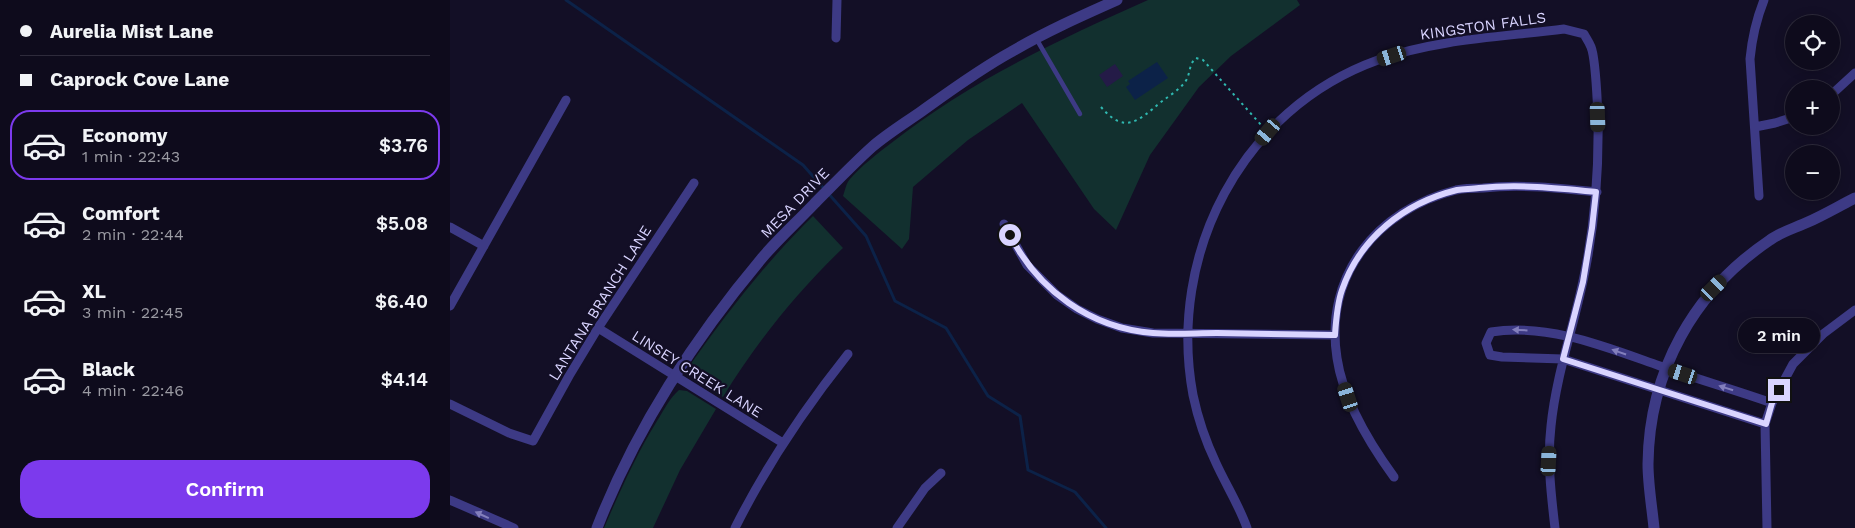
<!DOCTYPE html>
<meta charset="utf-8">
<style>
:root{--surface:#0e0b1c;--page:#1c1929;--text:#f1f3f6;--muted:#9b9ba3;--line:#2e2b3b;--accent:#7c3aed}
body{margin:0;font-family:"Work Sans",sans-serif;background:var(--page);color:var(--text);height:100vh;display:flex;flex-direction:column;font-size:19px;white-space:nowrap}
*{box-sizing:border-box;margin:0}
p{font-size:16px;color:var(--muted)}
.icon{flex:none;width:28px;height:28px;fill:none;stroke:currentColor;stroke-width:2;stroke-linecap:round;stroke-linejoin:round}
.map{position:relative;flex:1;overflow:hidden}
.side{display:flex;flex-direction:column;background:var(--surface);width:450px}
.side>*{flex:none}
.guide{display:grid;align-content:center;height:110px;padding:0 20px;background:var(--surface)}
.buttons{position:absolute;left:1335px;top:15px;display:grid;gap:10px}
.buttons a{display:grid;place-items:center;width:55px;height:55px;border-radius:50%;background:var(--surface);box-shadow:0 2px 12px #0003,0 0 0 1px var(--line);font-size:25px}
.end{position:absolute;width:22px;height:22px;margin:-11px;border:6px solid #d9d4ff;background:#111;box-shadow:0 0 0 2px #111}
.from{border-radius:50%}
.bubble{position:absolute;height:35px;border-radius:18px;background:var(--surface);box-shadow:0 2px 12px #0003,0 0 0 1px var(--line);font-size:16px;font-weight:600;line-height:35px;text-align:center}
.car{position:absolute;width:15px;height:30px;margin:-15px -8px;border-radius:6px;box-shadow:0 0 4px 1px #0007;background:linear-gradient(#222 24%,#8ab4d8 0 40%,#222 0 76%,#8ab4d8 0 86%,#222 0)}
.guide b{display:flex;align-items:center;gap:18px;height:48px;font-size:19px}
.guide b+b{border-top:1px solid var(--line)}
.guide i{width:12px;height:12px;background:var(--text)}
ul{padding:0;list-style:none}
li{display:flex;align-items:center;gap:15px;height:70px;margin:0 10px 8px;padding:0 10px;border:2px solid transparent;border-radius:20px}
li div{flex:1}
li b{display:block;font-size:19px}
li em{font-style:normal;font-weight:600}
li.on{border-color:var(--accent)}
li>.icon{width:45px;height:45px;stroke-width:1.5}
.cta{display:flex;gap:10px;margin-top:auto;padding:10px 20px}
.cta a{flex:1;height:58px;border-radius:20px;background:var(--accent);color:#fff;font-size:20px;font-weight:600;line-height:58px;text-align:center}
main{display:flex;flex:1;min-height:0}
.map>svg:first-child{display:block}
</style>
<main>
<section class="side">
<div class="guide">
<b><i class="from"></i>Aurelia Mist Lane</b>
<b><i></i>Caprock Cove Lane</b>
</div>
<ul>
<li class="on"><svg class="icon" aria-label="car" viewBox="0 0 24 24"><path d="M5 17H2v-5l4-1 3-4h7l3 4 3 1v5h-3M9 17h6M6 11h13"/><circle cx="7" cy="17" r="2"/><circle cx="17" cy="17" r="2"/></svg><div><b>Economy</b><p>1 min · 22:43</p></div><em>$3.76</em></li>
<li><svg class="icon" aria-label="car" viewBox="0 0 24 24"><path d="M5 17H2v-5l4-1 3-4h7l3 4 3 1v5h-3M9 17h6M6 11h13"/><circle cx="7" cy="17" r="2"/><circle cx="17" cy="17" r="2"/></svg><div><b>Comfort</b><p>2 min · 22:44</p></div><em>$5.08</em></li>
<li><svg class="icon" aria-label="car" viewBox="0 0 24 24"><path d="M5 17H2v-5l4-1 3-4h7l3 4 3 1v5h-3M9 17h6M6 11h13"/><circle cx="7" cy="17" r="2"/><circle cx="17" cy="17" r="2"/></svg><div><b>XL</b><p>3 min · 22:45</p></div><em>$6.40</em></li>
<li><svg class="icon" aria-label="car" viewBox="0 0 24 24"><path d="M5 17H2v-5l4-1 3-4h7l3 4 3 1v5h-3M9 17h6M6 11h13"/><circle cx="7" cy="17" r="2"/><circle cx="17" cy="17" r="2"/></svg><div><b>Black</b><p>4 min · 22:46</p></div><em>$4.14</em></li>
</ul>
<div class="cta"><a>Confirm</a></div>
</section>
<div class="map">
<svg width="1405" height="528" viewBox="0 0 1405 528">
<rect width="100%" height="100%" fill="#130f26"/>
<path fill="#12302f" d="M698,0H847L850,5L781,56L749,87L700,155L666,230L644,209L572,103L518,140L463,187L459,239L452,249L393,196C395,191 396,183 400,179C411,166 427,154 440,144C518,82 608,40 698,0Z
M363,216L393,248C347,292 306,343 273,397L242,379L240,365C278,311 317,261 363,216Z
M229,390L237,391L266,409L230,470L203,528H154C170,491 186,455 207,421C214,410 219,399 229,390Z"/>
<path fill="#0c2248" d="M707,62L718,78L685,100L676,87L680,84L678,81Z"/>
<g fill="none" stroke-linecap="round" stroke-linejoin="round">
<path stroke="#0c2248" stroke-width="3" d="M116,0L353,165L416,236L445,301L496,328L538,396L570,416L578,470L625,492L656,528"/>
</g>
<path fill="#241b47" d="M665,64L673,76L657,87L649,75Z"/>
<g fill="none" stroke-linecap="round" stroke-linejoin="round">
<path stroke="#2fb8b0" stroke-width="2" stroke-dasharray="2.5 4" stroke-linecap="butt" d="M651,107C675,135 688,121 711,102C719,96 729,90 735,82C741,74 738,65 746,58L753,60L812,126"/>
<path stroke="#3d3a85" stroke-width="4.5" d="M587,40L630,114"/>
<path stroke="#3d3a85" stroke-width="9" d="M386,38L387,0
M1381,95L1405,73
M1305,127L1325,123L1344,117
M1309,196L1300,59C1302,38 1306,20 1314,0
M554,224L577,265L607,295L627,309L647,319L672,328L703,333L885,335
M0,227L34,246
M0,306L116,100
M148,328L333,443
M0,404L59,433L83,441L119,376L148,328L244,183
M1315,424L1113,359L1052,357L1040,355L1036,343L1041,332C1099,323 1156,347 1210,366C1247,379 1285,390 1322,403
M944,477C920,444 893,399 887,358C874,275 927,210 1006,190C1015,188 1024,188 1033,188C1071,184 1109,188 1147,192
M0,500L64,528
M285,528C316,466 355,408 398,354
M447,528L475,488L491,473
M797,528C789,505 776,485 766,463C756,442 748,419 743,395C717,255 791,109 928,60C987,39 1052,37 1114,29L1134,34C1136,38 1139,42 1141,47C1146,59 1147,101 1148,115C1149,171 1145,226 1133,281C1123,329 1106,376 1101,426C1097,460 1101,494 1105,528
M1317,528L1315,424L1322,403L1343,364L1373,334L1405,310"/>
<path stroke="#3d3a85" stroke-width="11" d="M147,528C185,430 244,339 312,258C328,239 347,222 365,203C384,184 402,165 422,147C437,134 455,123 472,111C500,91 530,69 561,52C595,32 631,16 667,0
M1204,528C1202,507 1198,485 1198,464C1199,371 1244,291 1320,240C1331,232 1345,228 1358,222C1374,215 1389,206 1405,198"/>
</g>
<defs><path id="oneway-solid" d="M-6-.8H1V-3.2L6.5 0L1 3.2V.8H-6Z" transform="scale(1.25)"/></defs>
<g fill="#837fbc">
<use href="#oneway-solid" transform="translate(1070 330) rotate(-177)"/>
<use href="#oneway-solid" transform="translate(1169 352) rotate(-161)"/>
<use href="#oneway-solid" transform="translate(1276 388) rotate(-162)"/>
<use href="#oneway-solid" transform="translate(32 515) rotate(-155)"/>
</g>
<g fill="none" stroke-linecap="round" stroke-linejoin="round">
<path stroke="#d9d4ff" stroke-width="6" d="M560,235C588,290 640,328 703,333C724,335 746,333 767,333C807,334 846,334 885,335C886,320 887,304 892,290C910,238 954,203 1007,190C1014,189 1022,189 1029,188C1069,184 1107,188 1146,192L1142,228L1133,282L1113,359L1316,424L1322,403L1329,390"/>
</g>
<g text-anchor="middle" dominant-baseline="central" stroke-width="4.5" stroke-linejoin="round" paint-order="stroke">
<g font-size="15" fill="#d9d4ff" stroke="#130f26">
<text transform="translate(1033 26) rotate(-8)">KINGSTON FALLS</text>
<text transform="translate(345 203) rotate(-46)">MESA DRIVE</text>
<text transform="translate(150 303) rotate(-58)">LANTANA BRANCH LANE</text>
<text transform="translate(247 374) rotate(32)">LINSEY CREEK LANE</text>
</g>
</g>
</svg>
<div class="buttons">
<a><svg class="icon" aria-label="locate" viewBox="0 0 24 24"><circle cx="12" cy="12" r="6"/><path d="M12 2v4M12 18v4M2 12h4M18 12h4"/></svg></a>
<a>+</a>
<a>−</a>
</div>
<i class="end from" style="left:560px;top:235px"></i>
<i class="end" style="left:1329px;top:390px"></i>
<div class="bubble" style="left:1288px;top:318px;width:82px">2 min</div>
<i class="car" style="left:942px;top:56px;rotate:252deg"></i>
<i class="car" style="left:1148px;top:117px;rotate:178deg"></i>
<i class="car" style="left:818px;top:132px;rotate:220deg"></i>
<i class="car" style="left:1264px;top:288px;rotate:45deg"></i>
<i class="car" style="left:1233px;top:374px;rotate:288deg"></i>
<i class="car" style="left:898px;top:397px;rotate:342deg"></i>
<i class="car" style="left:1099px;top:461px;rotate:3deg"></i>
</div>
</main>
